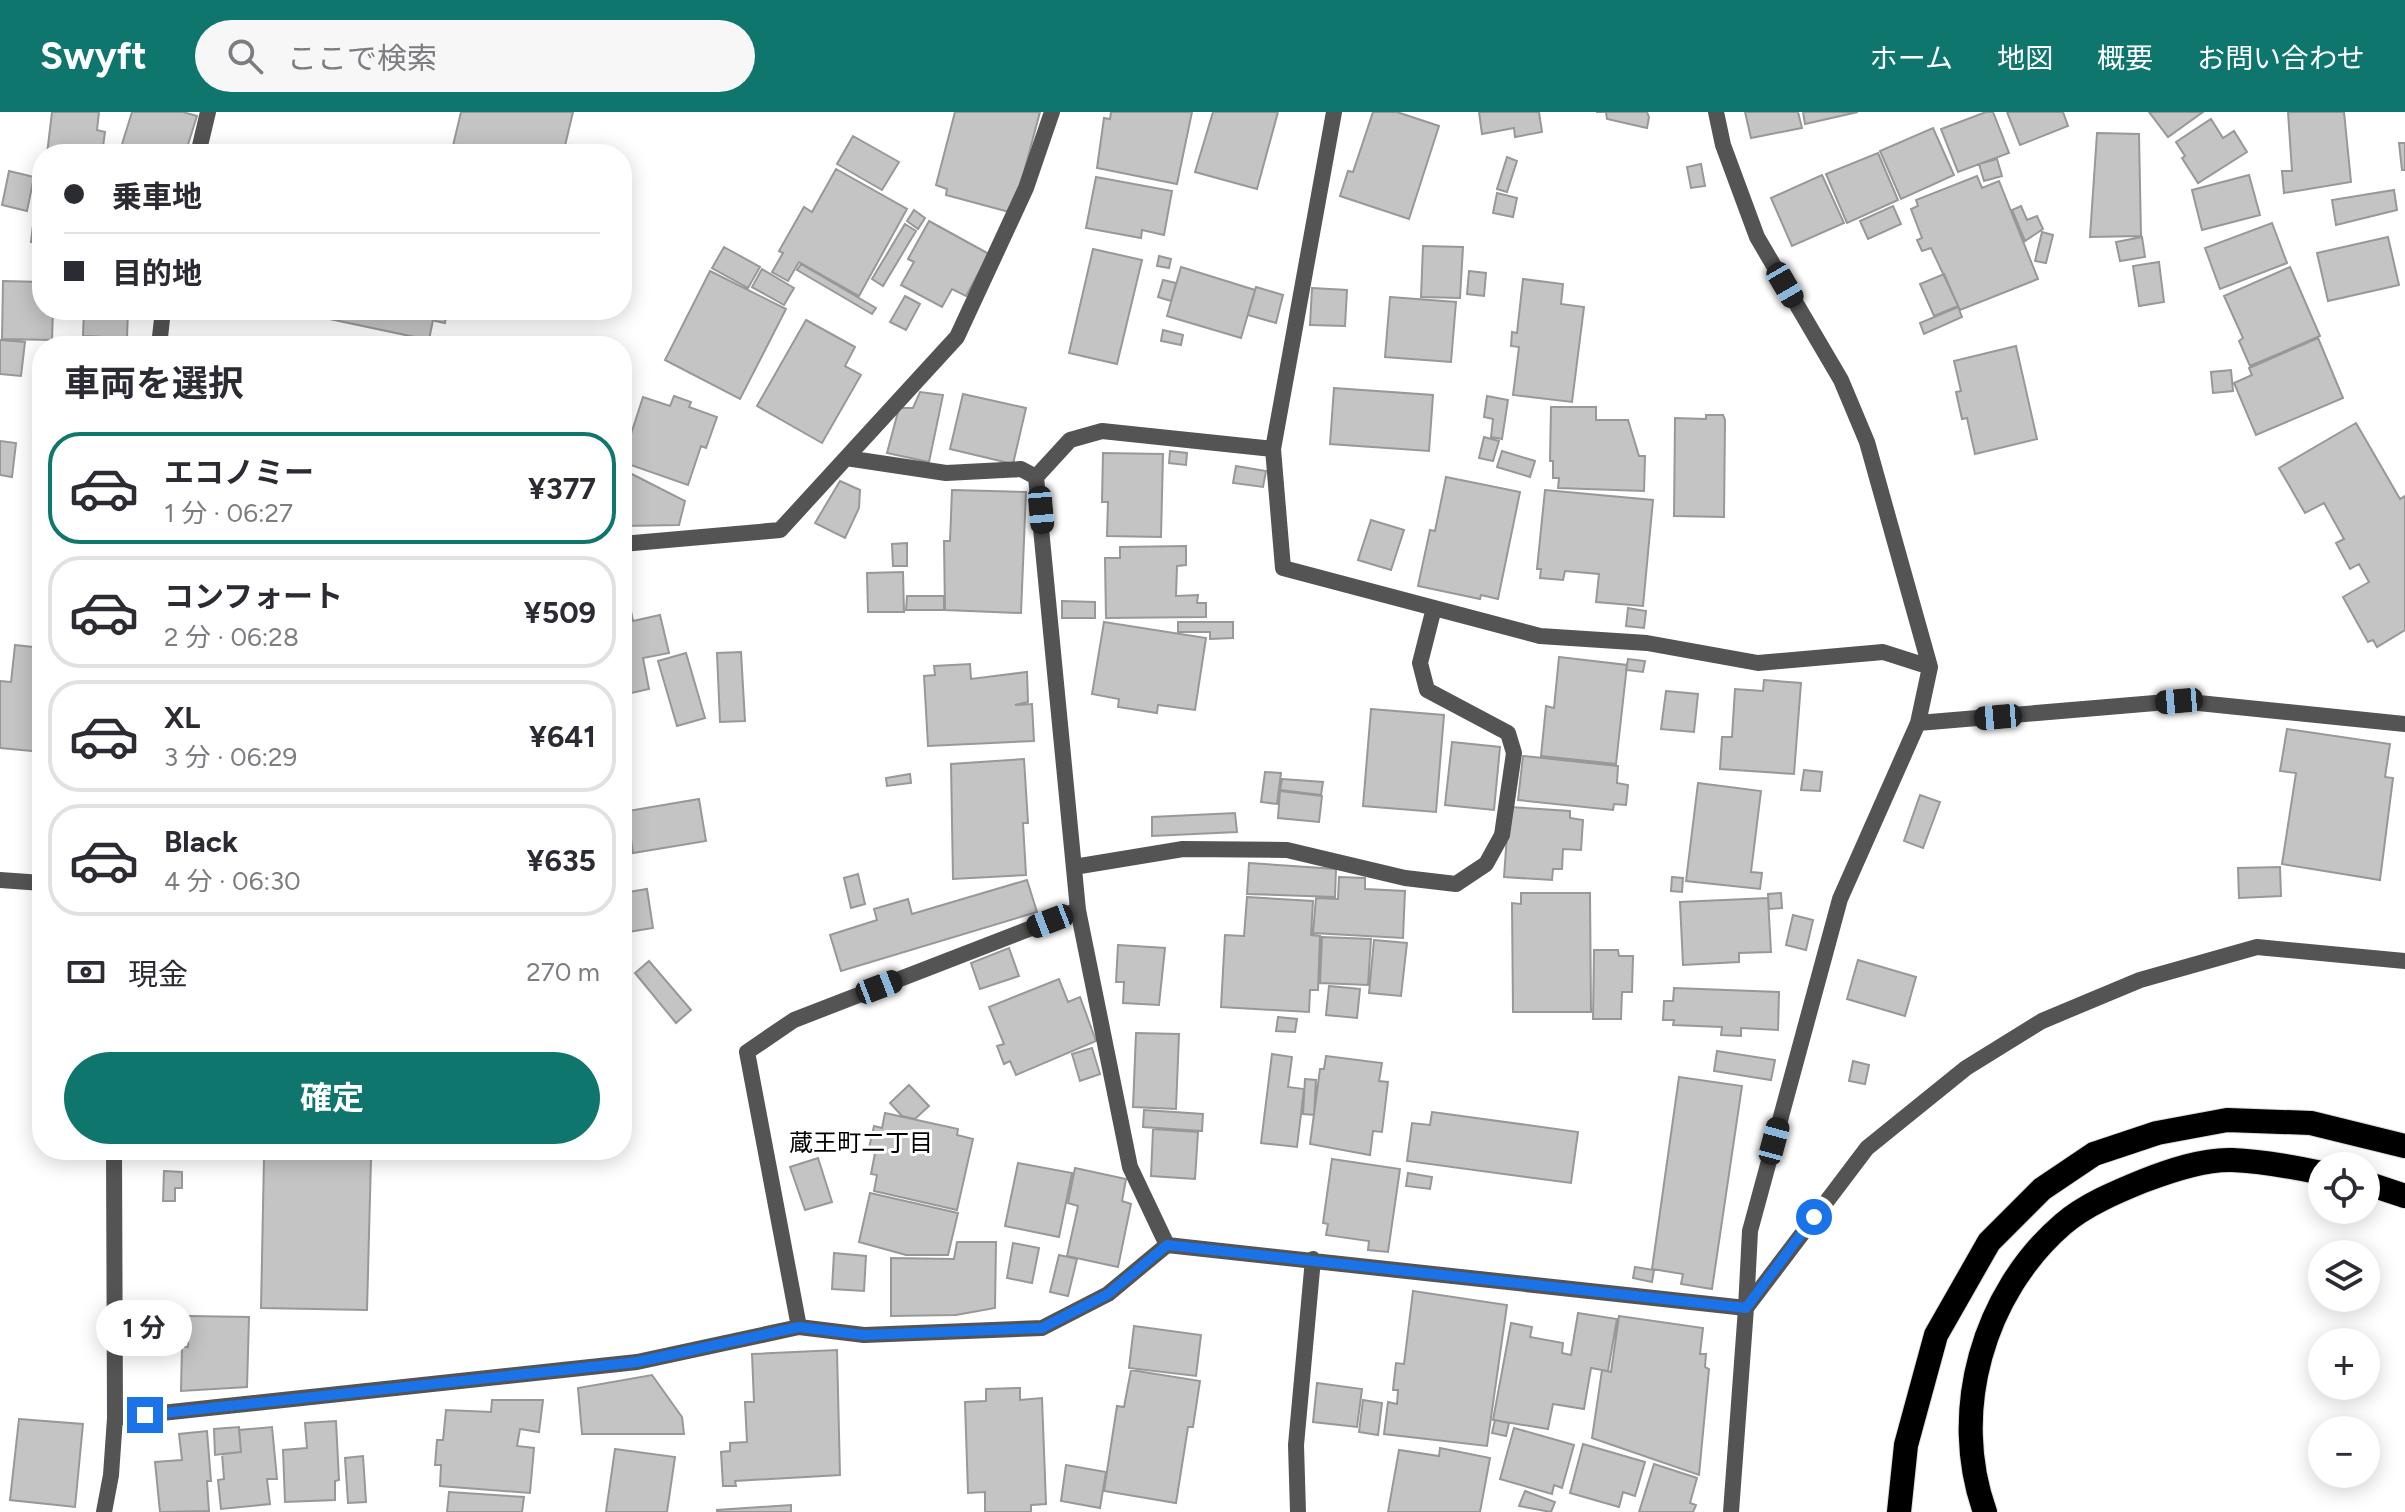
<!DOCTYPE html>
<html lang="ja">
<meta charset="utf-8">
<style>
:root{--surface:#fff;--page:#f7f7f7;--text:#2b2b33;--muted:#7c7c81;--line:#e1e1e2;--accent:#0f766e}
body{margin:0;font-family:Figtree,"Noto Sans JP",sans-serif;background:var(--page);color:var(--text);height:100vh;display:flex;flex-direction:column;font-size:30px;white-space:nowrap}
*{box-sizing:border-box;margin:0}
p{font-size:26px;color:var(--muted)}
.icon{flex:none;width:44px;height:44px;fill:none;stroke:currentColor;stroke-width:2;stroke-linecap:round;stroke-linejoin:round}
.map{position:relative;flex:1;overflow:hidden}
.panel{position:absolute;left:32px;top:224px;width:600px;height:824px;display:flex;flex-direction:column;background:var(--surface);border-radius:32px;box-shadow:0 4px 20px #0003}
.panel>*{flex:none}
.hud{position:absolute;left:32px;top:32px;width:600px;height:176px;border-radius:32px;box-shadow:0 4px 20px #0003;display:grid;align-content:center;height:176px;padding:0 32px;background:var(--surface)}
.tools{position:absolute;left:2308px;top:1040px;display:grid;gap:16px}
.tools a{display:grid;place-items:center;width:72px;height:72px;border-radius:50%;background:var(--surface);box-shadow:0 4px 20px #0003;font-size:40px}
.end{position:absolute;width:36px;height:36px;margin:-18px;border:10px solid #1a73e8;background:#fff;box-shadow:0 0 0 4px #fff}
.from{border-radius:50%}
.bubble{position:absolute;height:56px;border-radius:28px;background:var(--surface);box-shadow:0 4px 20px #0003;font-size:26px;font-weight:700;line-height:56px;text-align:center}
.car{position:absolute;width:24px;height:48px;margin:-24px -12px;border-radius:10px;box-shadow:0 0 6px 2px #0007;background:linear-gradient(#222 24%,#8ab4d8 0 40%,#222 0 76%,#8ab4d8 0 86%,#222 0)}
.hud b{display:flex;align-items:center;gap:28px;height:76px;font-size:30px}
.hud b+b{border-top:2px solid var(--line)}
.hud i{width:20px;height:20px;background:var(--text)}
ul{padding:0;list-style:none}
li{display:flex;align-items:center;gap:24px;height:112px;margin:0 16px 12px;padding:0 16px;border:4px solid var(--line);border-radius:32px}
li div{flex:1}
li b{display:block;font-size:30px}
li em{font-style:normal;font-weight:700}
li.current{border-color:var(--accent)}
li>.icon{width:72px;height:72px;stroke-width:1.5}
h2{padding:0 32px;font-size:36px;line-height:96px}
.pay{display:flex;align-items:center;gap:20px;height:88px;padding:0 32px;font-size:30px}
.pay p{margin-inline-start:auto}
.primary-button{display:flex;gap:16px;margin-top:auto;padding:16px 32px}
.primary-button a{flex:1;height:92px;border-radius:48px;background:var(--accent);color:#fff;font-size:32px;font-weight:700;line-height:92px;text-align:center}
header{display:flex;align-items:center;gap:48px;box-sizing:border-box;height:112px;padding:0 40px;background:var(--accent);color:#fff}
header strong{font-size:38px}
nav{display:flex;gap:44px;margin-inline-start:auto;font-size:28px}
.search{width:560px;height:72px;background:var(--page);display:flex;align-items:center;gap:20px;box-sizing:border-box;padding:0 28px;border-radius:44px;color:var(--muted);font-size:30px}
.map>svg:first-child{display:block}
</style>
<header>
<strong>Swyft</strong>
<div class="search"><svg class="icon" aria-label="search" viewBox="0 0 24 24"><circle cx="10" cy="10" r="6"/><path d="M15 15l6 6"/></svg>ここで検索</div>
<nav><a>ホーム</a><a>地図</a><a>概要</a><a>お問い合わせ</a></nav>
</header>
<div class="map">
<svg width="2405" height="1400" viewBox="0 0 2405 1400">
<rect width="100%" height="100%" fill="#fff"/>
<path fill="#c4c4c4" stroke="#989898" stroke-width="2" d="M52,0H99L97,18L105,20L102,42H47Z
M132,0H183L197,4L185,42H119Z
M461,0H573L563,42H451Z
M955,0H1040L1013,101L946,83L947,77L936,73Z
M1111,0H1192L1177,72L1097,56L1104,6L1110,7Z
M1213,0H1278L1257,77L1195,60Z
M1373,0H1397L1439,14L1409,107L1340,84L1348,59L1353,60Z
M1479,0H1539L1542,20L1515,25L1514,16L1482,22Z
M1596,0H1647L1649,5L1647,16L1607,7L1606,0Z
M1745,0H1798L1802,16L1751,26Z
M1803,0H1858L1805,12Z
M1986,0H1993L2009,41L1958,60L1941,17Z
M2007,0H2063L2068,14L2020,33Z
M2149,0H2203L2168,25Z
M2288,0H2344L2351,70L2284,81L2282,59H2292Z
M2211,7L2223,26L2234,19L2247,40L2198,71L2182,46L2185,44L2176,30Z
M1933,16L1954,63L1901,87L1880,39Z
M2097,21L2139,22L2141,124L2090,125Z
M853,24L899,50L882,78L837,52Z
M2399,31H2405V58H2402Z
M1878,41L1898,88L1847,111L1826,62Z
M1507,45L1517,49L1507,80L1497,77Z
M41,46H42V131L31,130Z
M1997,47L2002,64L1984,69L1979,52Z
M1701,52L1705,74L1691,76L1687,55Z
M836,57L907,97L859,184L799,150L788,169L772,160L783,141L779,139L804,95L812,100Z
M9,59L34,65L27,99L2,93Z
M1822,63L1844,111L1792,134L1771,86Z
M2249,63L2260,103L2202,118L2192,78Z
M1977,64L1982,76L1999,69L2038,167L1960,198L1931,136L1922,139L1917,128L1922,126L1911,97L1918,94L1916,88Z
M1096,65L1172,79L1164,123L1142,118L1141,126L1086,116Z
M2394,78L2397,98L2336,113L2332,88Z
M1497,81L1517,86L1513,105L1493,101Z
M1893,94L1901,112L1868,127L1860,109Z
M2021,94L2027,108L2037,104L2043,117L2025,129L2012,98Z
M914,98L925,106L918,117L907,109Z
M929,109L989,142L966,184L952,177L942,195L901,173L914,150L908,147Z
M2272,111L2287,151L2220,177L2205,136Z
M905,112L916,119L883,174L872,167Z
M2042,120L2053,123L2046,151L2035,149Z
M2142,125L2145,145L2120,149L2116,130Z
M2388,125L2399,173L2328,189L2317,141Z
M1423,134L1463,135L1460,186L1421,185Z
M724,135L760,155L748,176L712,156Z
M1093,137L1142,148L1117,252L1069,241Z
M1159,144L1171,147L1169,156L1157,154Z
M2159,150L2164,190L2139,194L2133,154Z
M801,152L876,196L872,202L797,158Z
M1181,155L1255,178L1241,226L1167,204Z
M2290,155L2320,224L2250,254L2239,229L2243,226L2224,184Z
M762,157L794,176L784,193L752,175Z
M710,159L786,197L740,287L665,248Z
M1469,159L1486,161L1484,184L1467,182Z
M1944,162L1958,194L1934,204L1920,172Z
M1523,167L1563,172L1561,192L1584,195L1572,290L1513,283L1519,235L1511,234L1512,220L1517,221Z
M1163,168L1176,171L1171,189L1158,185Z
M3,169L42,170V198H53L52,228L2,227Z
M1256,175L1283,183L1276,211L1248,203Z
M1312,176L1347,178L1345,214L1310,213Z
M905,184L920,192L906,218L890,210Z
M1390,185L1456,190L1451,250L1385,245Z
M1958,195L1962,205L1924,222L1920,211Z
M84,198H128L127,226L83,224Z
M287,198H435L429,228Z
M437,198H447L445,211L435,209Z
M806,208L855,235L845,254L861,263L822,331L757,294Z
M1163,218L1183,223L1181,233L1161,229Z
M2318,226L2343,286L2256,323L2234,271L2252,263L2249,256Z
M0,228L25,230L21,264L0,262Z
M2016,234L2037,327L1975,342L1967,306L1962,307L1956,280L1961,279L1954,249Z
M2231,258L2233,279L2213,281L2211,260Z
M42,266V325L33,324Z
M1334,276L1433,283L1429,339L1330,332Z
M920,280L943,283L929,350L887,341L899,296H913Z
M963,282L1026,296L1013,352L950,337Z
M674,284L691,290L689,295L717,305L706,336L701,334L688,373L622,350L643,285L670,294Z
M1487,284L1508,288L1502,327L1491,325L1493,307L1484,305Z
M1551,295H1596V308H1628L1639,344H1645L1644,379L1558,376L1559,366H1553V349H1550Z
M1706,303H1723L1725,308L1724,405L1674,404L1675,306L1706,307Z
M2356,311L2400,387L2405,384V518L2377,535L2373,528L2368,530L2343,485L2369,470L2359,452L2350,457L2336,431L2344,427L2324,391L2305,401L2279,356Z
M1484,325L1499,329L1493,349L1479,346Z
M0,329L16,331L12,365L0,363Z
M1170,339L1187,341L1186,353L1169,351Z
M1502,339L1535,349L1530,365L1497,355Z
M1103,341L1163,342L1161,425L1107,424L1108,390H1102Z
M41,343L42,344V407L34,406Z
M1236,354L1266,359L1263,375L1233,371Z
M622,357L685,389L679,413L622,414Z
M1446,365L1520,380L1498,487L1481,483L1480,487L1418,474L1430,418L1435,419Z
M840,369L860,378L859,396L845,426L815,411Z
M952,378L1026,380L1021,501L945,498L944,429H950Z
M1545,378L1653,388L1643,494L1596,490L1599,462L1565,459L1563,468L1540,466L1541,457H1537Z
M1371,408L1404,418L1391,458L1358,448Z
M907,431V454H893L892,432Z
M1186,434V453L1177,454L1176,484L1198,483L1197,491H1206V505L1106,506L1105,446H1120V435Z
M622,455L633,509L660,503L669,541L643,546L649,577L622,583Z
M903,460L904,500H868L867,461Z
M907,484H944V498H906Z
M1062,489L1095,490V506H1062Z
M1628,496L1646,499L1644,516L1626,514Z
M1104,510L1206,526L1195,598L1158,593L1157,601L1118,595L1119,587L1092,582Z
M1178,510H1233V526L1210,527V520H1178Z
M15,533L42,536V640L0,636V569L11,570Z
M741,540L745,609L720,610L717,541Z
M686,541L705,606L677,614L658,549Z
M1559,545L1627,553L1616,652L1541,644L1546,594L1554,596Z
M1628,547L1645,549L1643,560L1626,558Z
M970,552L971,567L1027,560L1028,590L1015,593L1032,592L1034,629L928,634L924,564L935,563L934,554Z
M1764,568L1801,571L1794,662L1720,657L1722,625H1732L1735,577L1763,579Z
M1666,579L1698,582L1694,620L1661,617Z
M1371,597L1444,603L1436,700L1363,694Z
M2287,617L2390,632L2385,665L2393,666L2380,768L2282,752L2296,661L2280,659Z
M1452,630L1500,635L1494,698L1445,693Z
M1523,644L1618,654L1617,671L1628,673L1626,693L1614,692L1613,698L1518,688Z
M1024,647L1028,711H1023L1026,763L953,767L951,652Z
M1804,658L1822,660L1820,679L1801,678Z
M1265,660L1281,661L1277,692L1261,690Z
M910,662L911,671L887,674L886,666Z
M1282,667L1323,670L1321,683L1280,678Z
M1698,671L1761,679L1751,760L1762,761L1760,777L1686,769Z
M1280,679L1322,684L1319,710L1278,706Z
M1920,683L1940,690L1923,736L1904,729Z
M699,687L706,729L633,741L631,727L622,729V700Z
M1509,695L1570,699V706L1583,708L1581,738L1563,737L1562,757H1553L1552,768L1504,765Z
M1235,701L1237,720L1152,724V705Z
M1249,751L1336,757L1335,785L1247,782Z
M2280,755L2281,784L2239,786L2238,756Z
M858,762L865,792L851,796L844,766Z
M1339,765L1365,766V777L1405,779L1403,826L1313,821L1316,786L1338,787Z
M1672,765L1683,766L1682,780L1671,779Z
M1027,768L1037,800L841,859L830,823L877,808L874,797L908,787L912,802Z
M647,777L653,816L622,821V781Z
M1521,781H1590L1591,900H1513L1512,791L1521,792Z
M1781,781L1782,796L1769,797L1768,782Z
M1247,785L1313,789L1311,823L1320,824L1318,878H1310L1309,900L1221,895L1225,823L1244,824Z
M1768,786L1771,840L1739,841V850L1683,853L1680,790Z
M1793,803L1813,808L1806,838L1786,833Z
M1322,825L1371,827L1368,873L1320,871Z
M1374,828L1407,831L1401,884L1369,881Z
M1118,833L1165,836L1159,893L1123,891L1124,870H1116Z
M1009,836L1019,864L980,877L971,851Z
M1594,838H1618L1619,844H1633L1632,880H1622L1621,907H1593Z
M1858,848L1916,865L1905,904L1847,887Z
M649,849L691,898L676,911L635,861Z
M622,856L630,927L622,928Z
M1059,867L1068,890L1080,885L1096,929L1016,963L1010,949L1004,952L997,934L1004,932L989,895Z
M1329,874L1360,877L1357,906L1326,903Z
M1674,876L1779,880L1778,918L1741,916V924L1721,923L1722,915L1673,913L1674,908H1663L1664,889H1673Z
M1278,905L1297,907L1295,920L1276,919Z
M1136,921L1179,922L1176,997L1133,995Z
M1092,936L1100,962L1080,969L1072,942Z
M1717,939L1775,948L1771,968L1714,959Z
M1272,942L1292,945L1288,975L1304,977L1297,1035L1261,1031Z
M1326,944L1382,951L1379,969L1388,970L1382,1020L1373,1019L1370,1043L1310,1032L1320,957H1324Z
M1853,949L1869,953L1865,972L1849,969Z
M1679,965L1742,974L1712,1177L1681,1172L1683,1162L1652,1157Z
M1305,967L1316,968L1314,1003L1303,1002Z
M909,973L929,994L915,1007L902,1004L890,991Z
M1144,998L1203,1002L1202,1019L1143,1015Z
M1432,1000L1578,1020L1571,1071L1407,1049L1412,1011L1430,1013Z
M885,1001L958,1017L957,1023L973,1027L957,1098L874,1079L877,1063L871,1062L876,1036H869L874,1014L882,1016Z
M1153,1017L1198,1020L1195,1067L1151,1064Z
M264,1045L371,1047L367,1198L261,1196Z
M818,1046L832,1090L805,1098L790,1055Z
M1332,1047L1400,1057L1388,1140L1368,1138L1369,1129L1326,1123L1328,1112L1323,1111Z
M1018,1051L1072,1061L1059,1125L1005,1114Z
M1075,1056L1126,1067L1122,1089L1131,1092L1118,1155L1067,1144L1078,1094L1068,1091Z
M164,1059L182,1060V1076H175V1089H163Z
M1408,1061L1432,1065L1430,1077L1406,1074Z
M870,1081L958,1101L948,1143H906L859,1130Z
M957,1130H996L995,1196L956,1203L891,1204V1146L954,1147Z
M1013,1131L1039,1136L1032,1171L1007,1166Z
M834,1141L866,1144L864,1179L832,1177Z
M1059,1143L1077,1147L1068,1184L1050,1180Z
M1635,1155L1654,1158L1652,1170L1633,1166Z
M1413,1179L1507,1193L1487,1334L1384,1322L1388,1290L1397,1292L1398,1278H1393L1396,1251L1404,1252Z
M1578,1201L1617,1207L1608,1259L1591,1256L1584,1297L1553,1292L1548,1317L1493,1308L1511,1211L1532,1215L1530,1225L1563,1231L1562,1241L1571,1243Z
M156,1203H183V1233H156Z
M189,1204L249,1205L247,1275L181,1279L182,1235H188Z
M1619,1204L1703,1216L1700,1242H1706L1705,1255L1709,1257L1699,1363L1592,1326L1602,1258L1611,1260Z
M1134,1214L1201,1223L1196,1264L1129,1256Z
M837,1238L840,1363L735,1369L736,1374H723L721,1340L730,1339V1331L747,1330L745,1290H754L752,1242Z
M1131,1258L1200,1269L1193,1315H1188L1176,1391L1104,1379L1117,1294L1124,1295Z
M652,1263L682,1305L684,1322H582L578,1276Z
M1317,1271L1362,1277L1357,1315L1313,1310Z
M1020,1276V1288L1042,1286L1046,1392L1031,1393V1400H985V1380L968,1381L965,1290L986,1289V1277Z
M492,1288H543L539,1320L520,1317L517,1334L534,1336L530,1381L440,1374L441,1353H435L437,1328H443L446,1298L491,1300Z
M1363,1288L1382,1291L1378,1323L1359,1320Z
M19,1307L83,1312L75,1395L10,1388Z
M1495,1308L1509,1311L1506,1324L1492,1321Z
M336,1309L339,1368L335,1369V1388L285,1390L283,1338L307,1336L305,1311Z
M239,1315L241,1340L215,1343L214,1317Z
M272,1315L277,1367H267L270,1392L221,1397L218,1368L224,1367L222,1342L241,1340L239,1318Z
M1514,1316L1574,1333L1562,1376L1554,1373L1552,1382L1500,1367Z
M207,1319L211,1369H207L209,1399L160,1400L155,1350L182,1348L179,1322Z
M1583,1332L1645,1350L1635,1384L1623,1380L1619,1395L1570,1381Z
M1440,1336L1490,1346L1480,1400H1388L1399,1338L1439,1344Z
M615,1337L675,1345L667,1400H606Z
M363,1344L366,1390L348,1391L345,1346Z
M1654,1352L1697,1366L1690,1391L1696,1393L1693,1400H1639Z
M1066,1353L1106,1360L1100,1396L1061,1389Z
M1525,1379L1555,1390L1551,1400L1519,1394Z
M449,1380L524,1385L522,1400H447Z
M791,1393V1400H717V1398Z"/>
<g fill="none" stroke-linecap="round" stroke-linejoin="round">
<defs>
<path id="motorway" d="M2366,1071L2405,1084
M1899,1400L1906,1333L1936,1223L1989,1130L2042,1077L2094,1042L2157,1021L2227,1008L2311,1011L2405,1034
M1985,1400C1949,1300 1983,1181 2063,1112C2085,1093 2116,1080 2143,1069C2169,1059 2203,1047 2232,1048C2261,1049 2293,1055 2322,1061"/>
</defs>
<use href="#motorway" stroke="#dbdbdb" stroke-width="26"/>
<path stroke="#545454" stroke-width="16" d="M1334,0L1273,337L1283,456L1540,524L1647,531L1758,551L1883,540L1930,555
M198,42L208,0
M159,234L163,198
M846,346L946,361L1021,357L1036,365L1078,798L1130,1055L1167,1133
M1036,365L1070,328L1102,319L1273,337
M622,432L780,418L957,225L1026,76L1052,0
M1918,611L2179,589L2405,612
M1074,755L1183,737L1287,738L1405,766L1456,772L1486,752L1502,723L1514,641L1508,621L1427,578L1420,551L1434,496
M0,768L42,771
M799,1215L747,940L794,908L1078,798
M115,1306L637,1250L799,1215L864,1223L1042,1216L1108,1182L1167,1133L1746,1196L1750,1119L1840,787L1918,611L1930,555L1867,330L1841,268L1757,125L1723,33L1716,0
M104,1400L111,1363L115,1306L114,1038
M1298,1400L1296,1333L1313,1147"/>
<path stroke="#545454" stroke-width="16" d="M1731,1400L1746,1196L1867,1036L1966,956L2042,909L2140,868L2257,835L2405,849"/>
<use href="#motorway" stroke="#000" stroke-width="24"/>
</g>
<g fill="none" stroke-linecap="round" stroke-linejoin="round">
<path stroke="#1a73e8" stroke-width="10" d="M145,1303L637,1250L799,1215L864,1223L1042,1216L1108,1182L1167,1133L1746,1196L1814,1105"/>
</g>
<g text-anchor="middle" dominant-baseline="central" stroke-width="6" stroke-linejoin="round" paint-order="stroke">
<g font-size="24" fill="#000" stroke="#fff">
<text x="861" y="1030">蔵王町二丁目</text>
</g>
</g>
</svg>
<div class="tools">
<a><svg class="icon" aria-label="locate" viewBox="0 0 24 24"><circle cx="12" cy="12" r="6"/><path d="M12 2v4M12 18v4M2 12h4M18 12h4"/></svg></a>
<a><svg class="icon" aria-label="layers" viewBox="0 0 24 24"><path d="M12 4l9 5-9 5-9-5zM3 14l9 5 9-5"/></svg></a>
<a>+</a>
<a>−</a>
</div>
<i class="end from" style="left:1814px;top:1105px"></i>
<i class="end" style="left:145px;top:1303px"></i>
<div class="bubble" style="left:96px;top:1188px;width:96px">1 分</div>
<i class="car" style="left:1785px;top:173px;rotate:150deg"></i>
<i class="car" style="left:1041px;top:398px;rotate:175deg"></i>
<i class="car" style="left:2179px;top:589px;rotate:265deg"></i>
<i class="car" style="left:1998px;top:605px;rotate:265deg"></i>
<i class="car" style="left:1050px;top:809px;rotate:249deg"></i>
<i class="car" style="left:879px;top:875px;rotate:69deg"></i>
<i class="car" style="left:1774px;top:1029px;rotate:15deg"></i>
<div class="hud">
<b><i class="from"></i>乗車地</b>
<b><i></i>目的地</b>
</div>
<section class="panel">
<h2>車両を選択</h2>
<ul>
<li class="current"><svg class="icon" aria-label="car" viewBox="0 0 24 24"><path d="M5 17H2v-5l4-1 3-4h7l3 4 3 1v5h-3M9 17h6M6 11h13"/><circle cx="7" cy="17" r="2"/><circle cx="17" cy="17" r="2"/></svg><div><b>エコノミー</b><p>1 分 · 06:27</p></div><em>¥377</em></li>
<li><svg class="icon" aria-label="car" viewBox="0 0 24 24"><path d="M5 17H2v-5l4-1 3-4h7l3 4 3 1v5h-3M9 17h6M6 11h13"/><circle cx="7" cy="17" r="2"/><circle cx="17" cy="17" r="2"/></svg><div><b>コンフォート</b><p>2 分 · 06:28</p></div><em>¥509</em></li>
<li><svg class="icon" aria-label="car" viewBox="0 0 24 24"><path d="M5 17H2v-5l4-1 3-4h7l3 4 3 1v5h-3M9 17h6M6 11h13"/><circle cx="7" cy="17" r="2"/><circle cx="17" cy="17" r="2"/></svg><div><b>XL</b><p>3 分 · 06:29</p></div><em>¥641</em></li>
<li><svg class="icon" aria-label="car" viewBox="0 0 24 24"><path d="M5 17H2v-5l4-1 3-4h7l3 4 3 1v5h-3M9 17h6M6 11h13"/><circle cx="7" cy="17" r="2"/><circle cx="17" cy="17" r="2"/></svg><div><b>Black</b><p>4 分 · 06:30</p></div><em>¥635</em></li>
</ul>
<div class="pay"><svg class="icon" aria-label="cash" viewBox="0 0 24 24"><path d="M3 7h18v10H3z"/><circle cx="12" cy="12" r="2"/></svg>現金<p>270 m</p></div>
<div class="primary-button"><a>確定</a></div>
</section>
</div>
